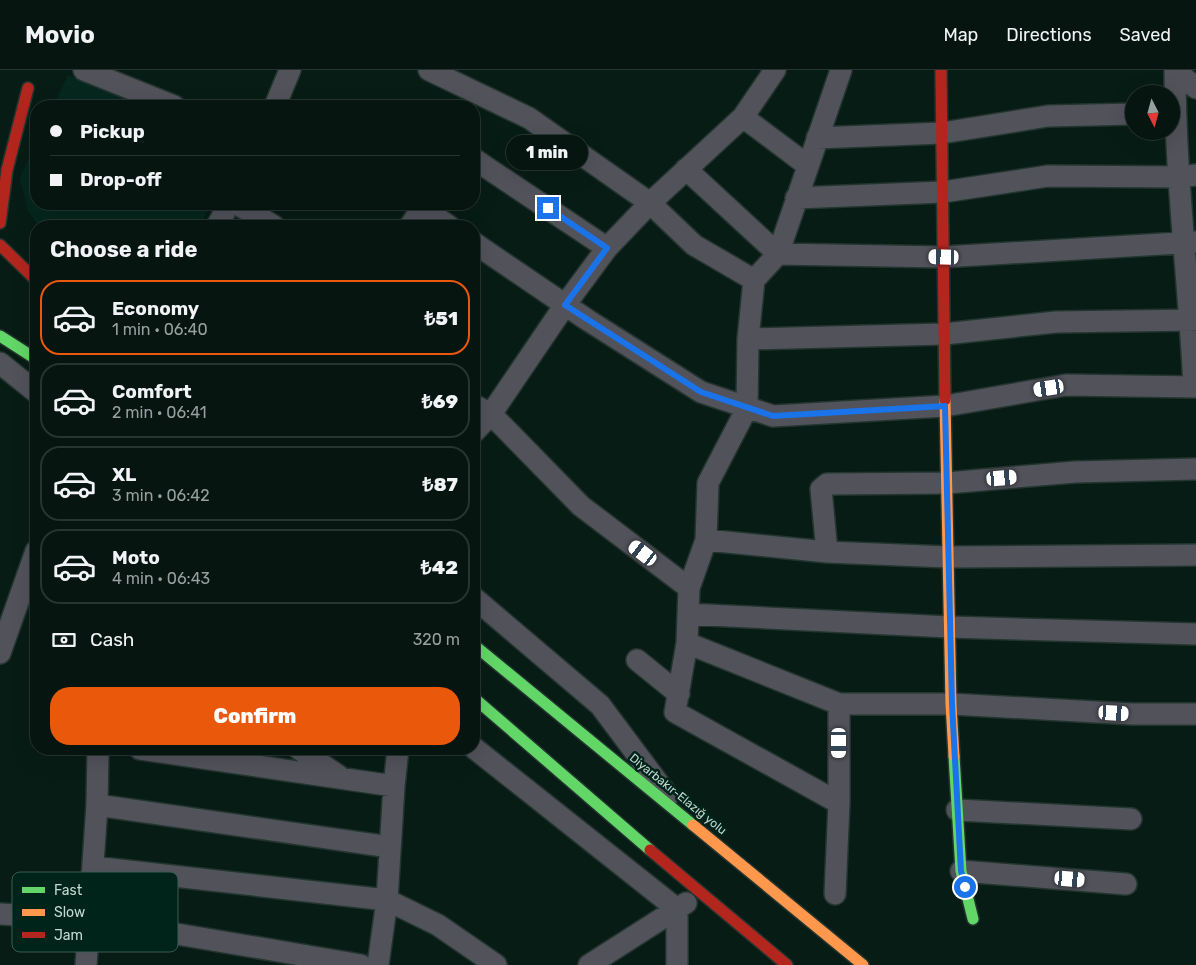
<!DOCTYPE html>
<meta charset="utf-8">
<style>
:root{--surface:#061510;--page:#0f1e19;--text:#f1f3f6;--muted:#989f9f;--line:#273430;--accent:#ea580c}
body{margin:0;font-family:Rubik,sans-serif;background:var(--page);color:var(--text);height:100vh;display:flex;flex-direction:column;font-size:19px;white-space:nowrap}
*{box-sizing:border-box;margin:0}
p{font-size:16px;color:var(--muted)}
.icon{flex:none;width:28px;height:28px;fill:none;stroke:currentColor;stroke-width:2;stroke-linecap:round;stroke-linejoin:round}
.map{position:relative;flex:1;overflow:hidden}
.sheet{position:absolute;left:30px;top:150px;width:450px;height:535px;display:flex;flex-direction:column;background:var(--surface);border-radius:20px;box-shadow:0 5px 20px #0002,0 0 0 1px var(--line)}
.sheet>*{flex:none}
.top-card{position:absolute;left:30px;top:30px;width:450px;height:110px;border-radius:20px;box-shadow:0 5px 20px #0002,0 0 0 1px var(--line);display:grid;align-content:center;height:110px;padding:0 20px;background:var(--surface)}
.needle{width:32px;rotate:174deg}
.buttons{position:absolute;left:1125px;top:15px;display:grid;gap:10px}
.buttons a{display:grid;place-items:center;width:55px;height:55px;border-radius:50%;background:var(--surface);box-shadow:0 5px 20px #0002,0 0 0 1px var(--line);font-size:25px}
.end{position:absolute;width:22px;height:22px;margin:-11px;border:6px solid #1a73e8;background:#fff;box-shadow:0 0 0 2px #fff}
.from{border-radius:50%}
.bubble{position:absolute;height:35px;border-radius:18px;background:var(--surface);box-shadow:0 5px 20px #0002,0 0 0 1px var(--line);font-size:16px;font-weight:800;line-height:35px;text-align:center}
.car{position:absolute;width:15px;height:30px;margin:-15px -8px;border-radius:6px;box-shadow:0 0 4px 1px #0007;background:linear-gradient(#fff 24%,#345 0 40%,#fff 0 76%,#345 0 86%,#fff 0)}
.top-card b{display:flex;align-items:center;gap:18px;height:48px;font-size:19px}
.top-card b+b{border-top:1px solid var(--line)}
.top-card i{width:12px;height:12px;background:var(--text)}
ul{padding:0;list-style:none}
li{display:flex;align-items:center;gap:15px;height:75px;margin:0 10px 8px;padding:0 10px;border:2px solid var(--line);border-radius:20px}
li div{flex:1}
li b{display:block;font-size:19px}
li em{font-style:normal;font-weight:800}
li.on{border-color:var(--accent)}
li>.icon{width:45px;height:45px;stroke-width:1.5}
h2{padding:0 20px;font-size:22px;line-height:60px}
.pay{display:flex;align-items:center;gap:12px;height:55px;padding:0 20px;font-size:19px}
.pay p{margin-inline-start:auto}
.cta{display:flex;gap:10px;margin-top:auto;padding:10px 20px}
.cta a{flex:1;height:58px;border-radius:20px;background:var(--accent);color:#fff;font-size:20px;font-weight:800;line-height:58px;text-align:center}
header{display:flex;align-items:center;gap:30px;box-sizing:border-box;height:70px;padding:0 25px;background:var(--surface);border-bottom:1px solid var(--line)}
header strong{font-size:24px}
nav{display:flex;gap:28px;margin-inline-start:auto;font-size:18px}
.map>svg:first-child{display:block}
</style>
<header>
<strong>Movio</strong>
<nav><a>Map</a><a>Directions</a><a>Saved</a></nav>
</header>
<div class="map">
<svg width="1196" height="895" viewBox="0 0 1196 895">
<rect width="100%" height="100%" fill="#081c16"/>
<path fill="#05271e" d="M68,5L142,36H53Z
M36,71V134H210L200,156H39L28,141L20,108Z"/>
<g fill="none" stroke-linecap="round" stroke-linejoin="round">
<defs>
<path id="street" d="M84,0L174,36
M429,0L529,48L650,133L607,178L565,235L491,344L474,362
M1175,0C1175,106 1189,212 1194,317
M1175,0L1196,18
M275,36L290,0
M743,47L807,95
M817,68L942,63L1048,46L1134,44
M474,89L607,178
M686,99L778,184L943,187L1196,172
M796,128L943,122L1048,106L1180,107L1196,105
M237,134L274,156
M416,134L449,156
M217,156L229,134
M410,156L422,138
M474,173L586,249L701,322L773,346L945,336L1066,315L1196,317
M754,210L694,175L650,133L743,47L775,0
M748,269L944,264L1056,252L1196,250
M0,293L36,322
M474,335L491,344L581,436L689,518L687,573L675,642L839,733V634L687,573
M706,470L827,482L948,487L1196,485
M827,482L821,419L827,414L947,413L1075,402L1196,399
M689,518L706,470L708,413L747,338L748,269L754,210L778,184L841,0
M474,528L600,635L668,726
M688,544L949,557L1196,564
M0,583L36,481
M637,590L679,624
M839,634H951L1132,644H1196
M474,678L677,839V895
M140,679L394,716
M299,679L339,706
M97,735L390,777
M957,740L1131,749
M93,797L387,830L438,855L496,895
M961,801L1126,814
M835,824L839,733
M0,844L88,849L361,895
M86,895L97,735L98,679
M378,895L387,830L394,716L398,679
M589,895L686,833"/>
<path id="fast" d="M0,266L36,289
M474,575L693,755
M474,628L650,780
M954,686L961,801L973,849"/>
<path id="slow" d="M945,330L951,634L954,686
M693,755L863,895"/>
<path id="jam" d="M941,0L945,330
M0,153L7,100L28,18
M0,175L36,210
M650,780L787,895"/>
</defs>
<use href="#street" stroke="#24352f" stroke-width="24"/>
<use href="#fast" stroke="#24352f" stroke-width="14"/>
<use href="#slow" stroke="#24352f" stroke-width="14"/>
<use href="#jam" stroke="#24352f" stroke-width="14"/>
<use href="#street" stroke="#52525b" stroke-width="21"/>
<use href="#fast" stroke="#63d668" stroke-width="11"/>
<use href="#slow" stroke="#ff974d" stroke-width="11"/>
<use href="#jam" stroke="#b3261e" stroke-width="11"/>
</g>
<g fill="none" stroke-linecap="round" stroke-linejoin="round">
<path stroke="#1a73e8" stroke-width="6" d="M548,138L607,178L565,235L701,322L773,346L945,336L952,634L961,801L965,817"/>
</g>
<g text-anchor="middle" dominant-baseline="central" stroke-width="5" stroke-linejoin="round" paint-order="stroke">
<g font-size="12" fill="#c4d8d0" stroke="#00241a">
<text transform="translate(678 724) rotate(39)">Diyarbakır-Elazığ yolu</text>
</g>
</g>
<rect x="12" y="802" width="166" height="80" rx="8" fill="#00241a" stroke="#3b5a51" stroke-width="1"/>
<rect x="22" y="817" width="23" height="6" fill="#63d668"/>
<rect x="22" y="839" width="23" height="7" fill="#ff974d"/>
<rect x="22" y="862" width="23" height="6" fill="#b3261e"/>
<g font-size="14" fill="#c4d8d0">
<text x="54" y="825">Fast</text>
<text x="54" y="847">Slow</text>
<text x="54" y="870">Jam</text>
</g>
</svg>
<div class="buttons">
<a><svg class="needle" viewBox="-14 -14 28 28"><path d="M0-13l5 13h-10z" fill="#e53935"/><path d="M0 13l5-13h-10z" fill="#989f9f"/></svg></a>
</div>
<i class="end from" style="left:965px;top:817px"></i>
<i class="end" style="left:548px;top:138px"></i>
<div class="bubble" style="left:506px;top:65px;width:82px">1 min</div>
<i class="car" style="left:944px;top:187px;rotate:271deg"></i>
<i class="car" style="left:1049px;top:318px;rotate:261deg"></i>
<i class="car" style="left:1002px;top:408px;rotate:85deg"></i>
<i class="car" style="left:643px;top:483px;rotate:307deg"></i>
<i class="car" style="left:1114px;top:643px;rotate:93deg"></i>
<i class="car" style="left:839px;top:673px;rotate:180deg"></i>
<i class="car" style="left:1070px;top:809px;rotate:95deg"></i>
<div class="top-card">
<b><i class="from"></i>Pickup</b>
<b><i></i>Drop-off</b>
</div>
<section class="sheet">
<h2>Choose a ride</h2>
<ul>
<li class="on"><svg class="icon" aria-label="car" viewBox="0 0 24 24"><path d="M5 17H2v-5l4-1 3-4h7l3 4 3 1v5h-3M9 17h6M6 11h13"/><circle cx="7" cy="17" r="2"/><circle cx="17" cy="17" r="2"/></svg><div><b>Economy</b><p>1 min · 06:40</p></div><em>₺51</em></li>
<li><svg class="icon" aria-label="car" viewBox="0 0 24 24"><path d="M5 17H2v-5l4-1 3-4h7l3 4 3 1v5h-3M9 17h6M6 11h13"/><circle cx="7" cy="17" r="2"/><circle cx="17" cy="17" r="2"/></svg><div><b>Comfort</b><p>2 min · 06:41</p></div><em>₺69</em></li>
<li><svg class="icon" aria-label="car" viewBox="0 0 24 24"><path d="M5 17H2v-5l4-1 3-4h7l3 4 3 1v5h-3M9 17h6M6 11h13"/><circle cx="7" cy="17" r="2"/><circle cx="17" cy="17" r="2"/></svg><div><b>XL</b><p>3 min · 06:42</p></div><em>₺87</em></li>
<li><svg class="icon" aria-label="car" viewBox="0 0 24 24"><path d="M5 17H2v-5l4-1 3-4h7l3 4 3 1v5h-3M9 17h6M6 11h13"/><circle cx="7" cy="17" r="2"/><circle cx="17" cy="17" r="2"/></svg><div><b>Moto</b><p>4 min · 06:43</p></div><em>₺42</em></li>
</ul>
<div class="pay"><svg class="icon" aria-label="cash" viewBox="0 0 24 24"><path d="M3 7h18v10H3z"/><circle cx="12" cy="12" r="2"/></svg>Cash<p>320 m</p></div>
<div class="cta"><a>Confirm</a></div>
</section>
</div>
